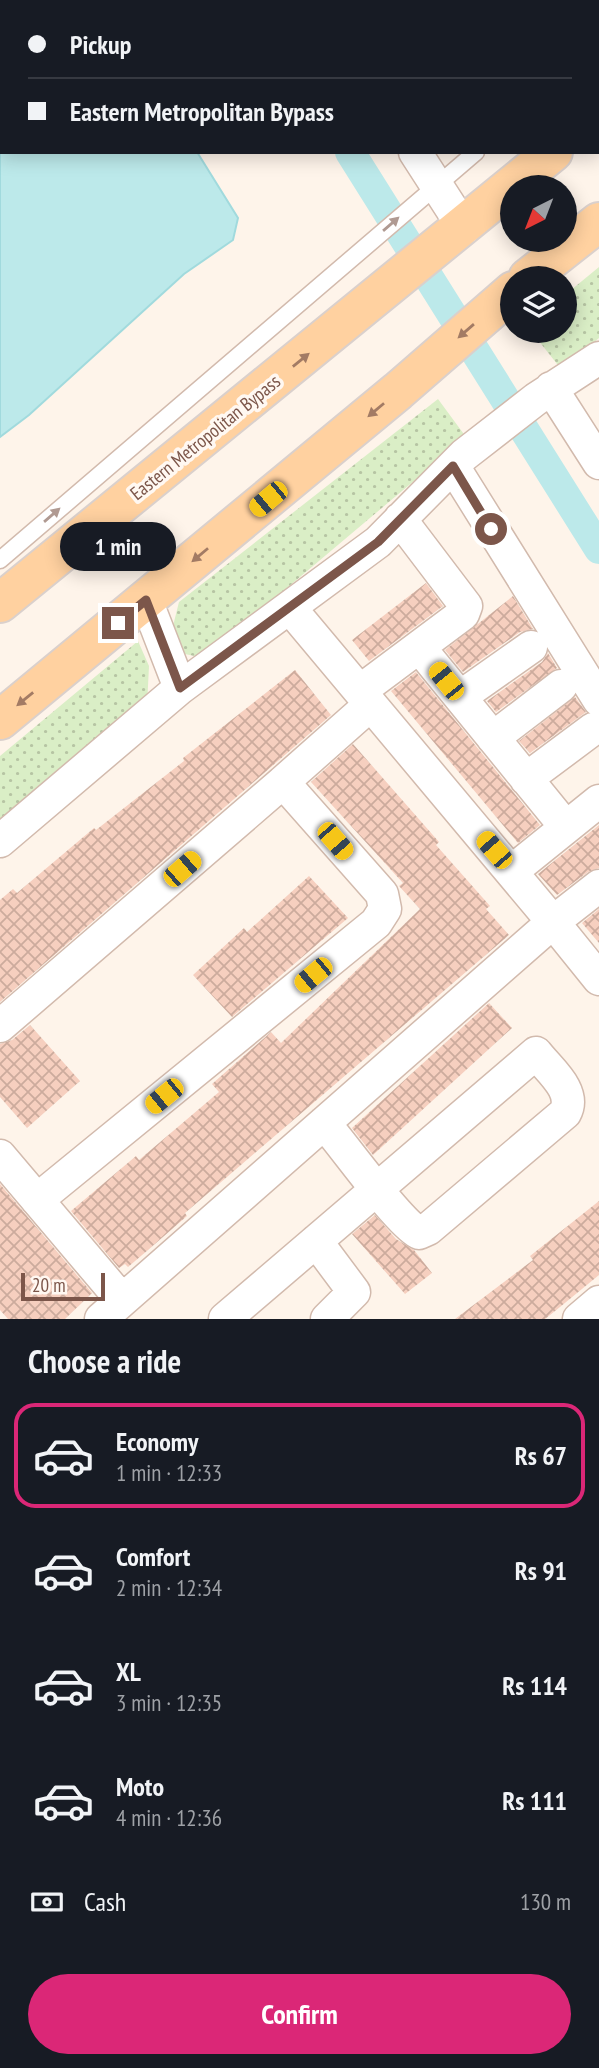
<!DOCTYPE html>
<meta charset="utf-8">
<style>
:root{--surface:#171b24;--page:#20242c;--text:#f1f3f6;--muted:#9ea1a6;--line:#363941;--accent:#db2777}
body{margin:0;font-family:"PT Sans Narrow",sans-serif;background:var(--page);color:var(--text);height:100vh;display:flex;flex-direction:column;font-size:26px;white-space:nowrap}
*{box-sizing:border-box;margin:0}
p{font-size:23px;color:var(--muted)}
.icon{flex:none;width:38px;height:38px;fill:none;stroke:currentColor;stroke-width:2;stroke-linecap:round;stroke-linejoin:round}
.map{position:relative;height:1319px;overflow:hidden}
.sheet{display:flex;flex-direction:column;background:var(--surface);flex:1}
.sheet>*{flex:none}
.banner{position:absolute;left:0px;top:0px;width:600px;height:154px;box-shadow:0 4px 18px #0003;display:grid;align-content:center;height:154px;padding:0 28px;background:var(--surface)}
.needle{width:46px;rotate:222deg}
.buttons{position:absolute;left:500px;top:175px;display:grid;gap:14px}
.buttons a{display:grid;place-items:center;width:77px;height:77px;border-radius:50%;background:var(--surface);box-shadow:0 4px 18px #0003;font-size:35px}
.scale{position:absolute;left:21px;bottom:18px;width:84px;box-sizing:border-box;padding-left:7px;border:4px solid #7c564a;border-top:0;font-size:19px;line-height:24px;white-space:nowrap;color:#7c564a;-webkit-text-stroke:5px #fff8f2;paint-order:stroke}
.end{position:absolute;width:32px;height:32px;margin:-16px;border:9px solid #7c564a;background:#fff;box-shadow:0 0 0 4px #fff}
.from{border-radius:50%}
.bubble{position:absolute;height:49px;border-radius:24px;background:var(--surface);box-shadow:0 4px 18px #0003;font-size:23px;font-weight:700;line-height:49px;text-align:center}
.car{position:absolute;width:21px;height:42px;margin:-21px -10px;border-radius:9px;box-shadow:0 0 5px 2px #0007;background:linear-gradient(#f5c518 24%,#345 0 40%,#f5c518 0 76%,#345 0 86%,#f5c518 0)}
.banner b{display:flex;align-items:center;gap:24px;height:66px;font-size:26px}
.banner b+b{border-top:2px solid var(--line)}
.banner i{width:18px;height:18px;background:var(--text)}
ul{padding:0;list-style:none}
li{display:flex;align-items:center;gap:21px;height:105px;margin:0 14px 10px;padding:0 14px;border:4px solid transparent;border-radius:21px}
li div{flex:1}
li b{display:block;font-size:26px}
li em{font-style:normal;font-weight:700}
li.on{border-color:var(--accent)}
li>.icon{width:63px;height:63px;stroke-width:1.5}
h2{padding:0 28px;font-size:32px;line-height:84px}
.pay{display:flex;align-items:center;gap:18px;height:77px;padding:0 28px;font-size:26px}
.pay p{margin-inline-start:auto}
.cta{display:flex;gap:14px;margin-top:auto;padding:14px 28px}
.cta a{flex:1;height:80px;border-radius:42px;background:var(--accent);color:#fff;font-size:28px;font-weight:700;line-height:80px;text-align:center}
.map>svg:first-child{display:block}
</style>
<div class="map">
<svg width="599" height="1319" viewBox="0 0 599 1319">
<defs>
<pattern id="garden-dots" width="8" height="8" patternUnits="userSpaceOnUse" patternTransform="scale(1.75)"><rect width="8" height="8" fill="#daeec6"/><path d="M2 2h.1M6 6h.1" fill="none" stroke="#b6c4a3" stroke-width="1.8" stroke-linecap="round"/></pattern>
<pattern id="building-cross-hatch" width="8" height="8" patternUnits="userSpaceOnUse" patternTransform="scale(1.75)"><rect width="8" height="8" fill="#f6cfbf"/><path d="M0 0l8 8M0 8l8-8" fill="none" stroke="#ccab9d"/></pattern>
</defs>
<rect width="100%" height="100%" fill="#fef4ea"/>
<path fill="url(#garden-dots)" d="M599,267V338L561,369L531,331H565V295Z
M438,399L466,437L204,658L180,653L172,630L179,602Z
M138,641L149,666L147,706L0,827V756Z"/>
<path fill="#bce9ea" stroke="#a1dadd" stroke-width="2" d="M0,0L104,2H2V152H197L238,218L233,240L184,274L29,415L0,437Z"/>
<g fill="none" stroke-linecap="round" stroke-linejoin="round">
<path stroke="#bce9ea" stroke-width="30" d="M252,0L253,2
M350,152L599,549"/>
</g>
<path fill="url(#building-cross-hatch)" d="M426,583L443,606L369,661L352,640Z
M513,596L533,629L520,632L463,672L445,650Z
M548,653L557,668L496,712L487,701L542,662Z
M295,670L331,715L0,1002V900L13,889L17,893L94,828L96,830L184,761L183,758Z
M416,672L540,825L518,843L391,691Z
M575,697L586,712L530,753L519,741Z
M353,744L439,842L436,845L490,906L486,909L509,935L185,1213L187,1216L148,1250L128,1267L125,1264L119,1268L71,1211L136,1156L139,1160L219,1092L212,1084L271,1032L281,1043L420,909L399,886L403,883L311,782Z
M599,825V868L588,872L557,895L538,874Z
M309,876L348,918L232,1017L193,975L244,928L247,932Z
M599,909V943L582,923Z
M489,1003L512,1028L373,1155L352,1128Z
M30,1025L80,1081L27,1128L0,1097V1044L12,1040Z
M0,1184L92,1293L65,1319H8L0,1310Z
M599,1201V1275L560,1307L545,1319H455L533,1260L530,1256Z
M375,1215L396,1239L414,1250L432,1273L405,1294L352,1234Z"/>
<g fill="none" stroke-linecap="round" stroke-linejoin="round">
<defs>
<path id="lane" d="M598,55H599
M0,560L476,152"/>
<path id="street" d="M317,0L318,2
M415,152L464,228
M551,388L599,463
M453,466L599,700
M146,600L180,688
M419,647L565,826
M360,691L463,614L466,606L400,519
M460,697L531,647
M493,738L561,686
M526,779L593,729
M283,782L370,705
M0,841L180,688L378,542L464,455L536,399L599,358
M512,871L599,801
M599,886L553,922L599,979
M0,1026L283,782L382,894L385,909L376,923L37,1200
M0,1156L122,1300
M316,1241L354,1292L327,1319
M101,1319L553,922L290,608
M225,1319C329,1230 433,1142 536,1053C549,1070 577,1091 565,1113L428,1229L419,1233C397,1221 345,1147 324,1123
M579,1319L599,1302"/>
<path id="primary" d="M598,114H599
M528,278L599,222
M0,603L553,152
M0,720L398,391L513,291"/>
</defs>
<use href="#lane" stroke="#d2baad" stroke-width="19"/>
<use href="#street" stroke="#d2baad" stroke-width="35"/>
<use href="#primary" stroke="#dad0cc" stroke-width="42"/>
<use href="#lane" stroke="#fff" stroke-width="16"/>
<use href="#street" stroke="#fff" stroke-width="32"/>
<use href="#primary" stroke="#ffd1a0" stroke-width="38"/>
</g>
<defs><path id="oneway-solid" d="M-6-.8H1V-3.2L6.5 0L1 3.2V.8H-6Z" transform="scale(1.75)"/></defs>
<g fill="#b09a92">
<use href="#oneway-solid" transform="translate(391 224) rotate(-41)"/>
<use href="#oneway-solid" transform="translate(52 515) rotate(-41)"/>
</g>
<g fill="#a37b64">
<use href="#oneway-solid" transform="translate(466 331) rotate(139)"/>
<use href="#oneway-solid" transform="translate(301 360) rotate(-39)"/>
<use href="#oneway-solid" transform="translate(376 410) rotate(140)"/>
<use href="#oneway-solid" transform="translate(200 555) rotate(140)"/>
<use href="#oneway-solid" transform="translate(25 699) rotate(141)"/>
</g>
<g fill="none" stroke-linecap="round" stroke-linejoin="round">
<path stroke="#7c564a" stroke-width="9" d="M118,623L146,600L180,688L378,542L453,466L491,529"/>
</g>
<g text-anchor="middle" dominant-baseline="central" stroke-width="7" stroke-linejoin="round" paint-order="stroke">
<g font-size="19" fill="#7c564a" stroke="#fff8f2">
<text transform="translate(205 437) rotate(-39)">Eastern Metropolitan Bypass</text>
</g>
</g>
</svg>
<div class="buttons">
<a><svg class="needle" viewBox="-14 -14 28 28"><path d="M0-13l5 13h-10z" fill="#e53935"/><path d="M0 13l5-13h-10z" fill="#9ea1a6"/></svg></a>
<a><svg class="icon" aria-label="layers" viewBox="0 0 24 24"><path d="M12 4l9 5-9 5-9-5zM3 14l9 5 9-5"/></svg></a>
</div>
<div class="scale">20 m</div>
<i class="end from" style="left:491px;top:529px"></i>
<i class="end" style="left:118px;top:623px"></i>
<div class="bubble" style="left:60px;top:522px;width:116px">1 min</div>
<i class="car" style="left:268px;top:499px;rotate:230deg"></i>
<i class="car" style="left:446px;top:681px;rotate:321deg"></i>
<i class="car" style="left:335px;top:841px;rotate:139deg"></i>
<i class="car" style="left:494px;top:850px;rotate:319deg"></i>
<i class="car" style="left:182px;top:869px;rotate:49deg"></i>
<i class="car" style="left:313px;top:975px;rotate:230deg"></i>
<i class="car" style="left:164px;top:1096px;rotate:231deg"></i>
<div class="banner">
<b><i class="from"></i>Pickup</b>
<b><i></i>Eastern Metropolitan Bypass</b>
</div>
</div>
<section class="sheet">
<h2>Choose a ride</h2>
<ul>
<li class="on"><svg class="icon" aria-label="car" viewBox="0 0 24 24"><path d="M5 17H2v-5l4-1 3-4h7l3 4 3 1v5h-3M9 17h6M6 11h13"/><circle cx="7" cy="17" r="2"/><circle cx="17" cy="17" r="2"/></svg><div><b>Economy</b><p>1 min · 12:33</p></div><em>Rs 67</em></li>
<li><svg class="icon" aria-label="car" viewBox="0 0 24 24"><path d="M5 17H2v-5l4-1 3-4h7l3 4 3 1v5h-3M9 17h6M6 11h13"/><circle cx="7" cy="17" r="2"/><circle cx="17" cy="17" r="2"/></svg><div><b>Comfort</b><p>2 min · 12:34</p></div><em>Rs 91</em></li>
<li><svg class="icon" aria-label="car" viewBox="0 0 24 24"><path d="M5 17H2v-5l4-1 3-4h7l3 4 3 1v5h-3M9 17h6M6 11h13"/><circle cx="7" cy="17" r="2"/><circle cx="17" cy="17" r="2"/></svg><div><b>XL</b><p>3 min · 12:35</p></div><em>Rs 114</em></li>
<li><svg class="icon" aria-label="car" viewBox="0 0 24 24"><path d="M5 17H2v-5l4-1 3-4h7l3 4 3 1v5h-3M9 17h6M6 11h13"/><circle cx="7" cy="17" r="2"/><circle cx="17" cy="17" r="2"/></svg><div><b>Moto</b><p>4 min · 12:36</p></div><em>Rs 111</em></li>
</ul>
<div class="pay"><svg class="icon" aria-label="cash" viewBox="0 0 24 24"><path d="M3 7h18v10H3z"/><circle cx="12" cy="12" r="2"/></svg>Cash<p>130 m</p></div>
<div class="cta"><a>Confirm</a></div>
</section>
